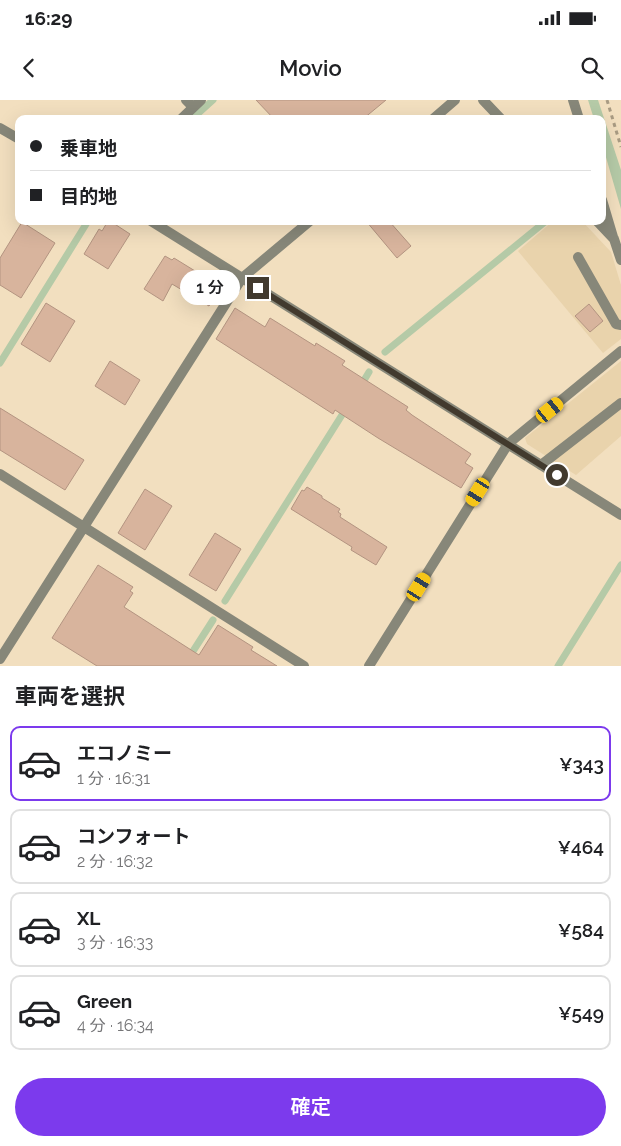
<!DOCTYPE html>
<html lang="ja">
<meta charset="utf-8">
<style>
:root{--surface:#fff;--page:#f2f2f2;--text:#202124;--muted:#757577;--line:#e0e0e0;--accent:#7c3aed}
body{margin:0;font-family:Raleway,"Noto Sans JP",sans-serif;background:var(--page);color:var(--text);height:100vh;display:flex;flex-direction:column;font-size:19px;white-space:nowrap}
*{box-sizing:border-box;margin:0}
p{font-size:16px;color:var(--muted)}
.icon{flex:none;width:28px;height:28px;fill:none;stroke:currentColor;stroke-width:2;stroke-linecap:round;stroke-linejoin:round}
.map{position:relative;height:566px;overflow:hidden}
.details{display:flex;flex-direction:column;background:var(--surface);flex:1}
.details>*{flex:none}
.hud{position:absolute;left:15px;top:15px;width:591px;height:110px;border-radius:10px;box-shadow:0 5px 20px #0002;display:grid;align-content:center;height:110px;padding:0 15px;background:var(--surface)}
.end{position:absolute;width:22px;height:22px;margin:-11px;border:6px solid #423a2e;background:#fff;box-shadow:0 0 0 2px #fff}
.from{border-radius:50%}
.bubble{position:absolute;height:35px;border-radius:18px;background:var(--surface);box-shadow:0 5px 20px #0002;font-size:16px;font-weight:600;line-height:35px;text-align:center}
.car{position:absolute;width:15px;height:30px;margin:-15px -8px;border-radius:6px;box-shadow:0 0 4px 1px #0007;background:linear-gradient(#f5c518 24%,#345 0 40%,#f5c518 0 76%,#345 0 86%,#f5c518 0)}
.hud b{display:flex;align-items:center;gap:18px;height:48px;font-size:19px}
.hud b+b{border-top:1px solid var(--line)}
.hud i{width:12px;height:12px;background:var(--text)}
ul{padding:0;list-style:none}
li{display:flex;align-items:center;gap:15px;height:75px;margin:0 10px 8px;padding:0 5px;border:2px solid var(--line);border-radius:10px}
li div{flex:1}
li b{display:block;font-size:19px}
li em{font-style:normal;font-weight:600}
li.on{border-color:var(--accent)}
li>.icon{width:45px;height:45px;stroke-width:1.5}
h2{padding:0 15px;font-size:22px;line-height:60px}
.primary-button{display:flex;gap:10px;margin-top:auto;padding:10px 15px}
.primary-button a{flex:1;height:58px;border-radius:30px;background:var(--accent);color:#fff;font-size:20px;font-weight:600;line-height:58px;text-align:center}
.status{display:flex;justify-content:space-between;align-items:center;height:35px;padding:0 25px;background:var(--surface);direction:ltr}
.status svg{height:14px;fill:currentColor}
header{display:flex;justify-content:space-between;align-items:center;height:65px;padding:0 15px;background:var(--surface);font-size:22px;font-weight:600}
.map>svg:first-child{display:block}
</style>
<div class="status"><b>16:29</b><svg viewBox="0 0 49 12"><path d="M0 12V9h3v3zM5 12V6h3v6zM10 12V3h3v9zM15 12V0h3v12zM26 1h20v11H26zM47 4h2v5h-2z"/></svg></div>
<header><svg class="icon" aria-label="back" viewBox="0 0 24 24"><path d="M15 5l-7 7 7 7"/></svg>Movio<svg class="icon" aria-label="search" viewBox="0 0 24 24"><circle cx="10" cy="10" r="6"/><path d="M15 15l6 6"/></svg></header>
<div class="map">
<svg width="621" height="566" viewBox="0 0 621 566">
<rect width="100%" height="100%" fill="#f2dfbf"/>
<path fill="#e9d3ac" d="M553,121H582L611,152L621,185V239L603,253L518,151Z
M621,261V336L576,375L527,344L525,338Z"/>
<path fill="#b5caa7" d="M588,0H598L621,70V109L603,47L602,19H594Z"/>
<g fill="none" stroke-linecap="round" stroke-linejoin="round">
<path stroke="#b5caa7" stroke-width="7" d="M192,19L213,0
M385,252L546,121
M0,263L88,121
M360,287L369,272
M225,501L347,307
M188,559L213,520
M558,566L621,465"/>
</g>
<path fill="#d8b49d" stroke="#b39481" d="M256,0H386L363,19H274Z
M108,121H110L130,134L108,169L84,154L99,129L102,131Z
M366,121H389L411,146L397,158Z
M22,122L55,143L21,198L0,185V158Z
M165,156L172,160L174,158L221,187L209,206L172,184L163,201L144,189Z
M46,203L75,221L50,262L21,244Z
M589,204L603,221L590,232L575,216Z
M235,208L265,227L270,218L315,246L316,243L345,261L342,265L408,307L406,310L412,315L471,354L465,363L473,368L461,388L378,338L335,310L333,314L216,239Z
M110,261L140,280L125,305L95,286Z
M0,308L84,360L65,390L0,350Z
M307,387L322,396V398L340,409L338,412L341,414L340,417L387,447L376,465L351,450L352,447L291,409L302,390L304,391Z
M145,389L172,406L145,450L118,433Z
M215,433L241,449L216,491L189,475Z
M98,465L133,487L130,491L133,493L124,507L199,555L218,525L253,547L251,550L277,566H97L52,538Z"/>
<g fill="none" stroke-linecap="round" stroke-linejoin="round">
<path stroke="#a99b83" stroke-width="3" stroke-dasharray="4 4" stroke-linecap="butt" d="M607,0L621,47"/>
<path stroke="#878779" stroke-width="10" d="M578,157L616,224L621,225
M541,365L621,303"/>
<path stroke="#878779" stroke-width="10" d="M186,0L193,7
M483,0L501,19
M573,0L579,19
M181,19L201,0
M433,19L455,0
M0,28L19,39
M602,100L613,137
M151,121L621,415
M597,121L614,139L621,160
M0,374L304,566
M0,559L242,178L310,121
M369,566L508,344L621,251"/>
</g>
<g fill="none" stroke-linecap="round" stroke-linejoin="round">
<path stroke="#423a2e" stroke-width="6" d="M258,188L557,375"/>
</g>
</svg>
<i class="end from" style="left:557px;top:375px"></i>
<i class="end" style="left:258px;top:188px"></i>
<div class="bubble" style="left:180px;top:170px;width:60px">1 分</div>
<i class="car" style="left:550px;top:310px;rotate:51deg"></i>
<i class="car" style="left:478px;top:392px;rotate:212deg"></i>
<i class="car" style="left:419px;top:487px;rotate:32deg"></i>
<div class="hud">
<b><i class="from"></i>乗車地</b>
<b><i></i>目的地</b>
</div>
</div>
<section class="details">
<h2>車両を選択</h2>
<ul>
<li class="on"><svg class="icon" aria-label="car" viewBox="0 0 24 24"><path d="M5 17H2v-5l4-1 3-4h7l3 4 3 1v5h-3M9 17h6M6 11h13"/><circle cx="7" cy="17" r="2"/><circle cx="17" cy="17" r="2"/></svg><div><b>エコノミー</b><p>1 分 · 16:31</p></div><em>¥343</em></li>
<li><svg class="icon" aria-label="car" viewBox="0 0 24 24"><path d="M5 17H2v-5l4-1 3-4h7l3 4 3 1v5h-3M9 17h6M6 11h13"/><circle cx="7" cy="17" r="2"/><circle cx="17" cy="17" r="2"/></svg><div><b>コンフォート</b><p>2 分 · 16:32</p></div><em>¥464</em></li>
<li><svg class="icon" aria-label="car" viewBox="0 0 24 24"><path d="M5 17H2v-5l4-1 3-4h7l3 4 3 1v5h-3M9 17h6M6 11h13"/><circle cx="7" cy="17" r="2"/><circle cx="17" cy="17" r="2"/></svg><div><b>XL</b><p>3 分 · 16:33</p></div><em>¥584</em></li>
<li><svg class="icon" aria-label="car" viewBox="0 0 24 24"><path d="M5 17H2v-5l4-1 3-4h7l3 4 3 1v5h-3M9 17h6M6 11h13"/><circle cx="7" cy="17" r="2"/><circle cx="17" cy="17" r="2"/></svg><div><b>Green</b><p>4 分 · 16:34</p></div><em>¥549</em></li>
</ul>
<div class="primary-button"><a>確定</a></div>
</section>
